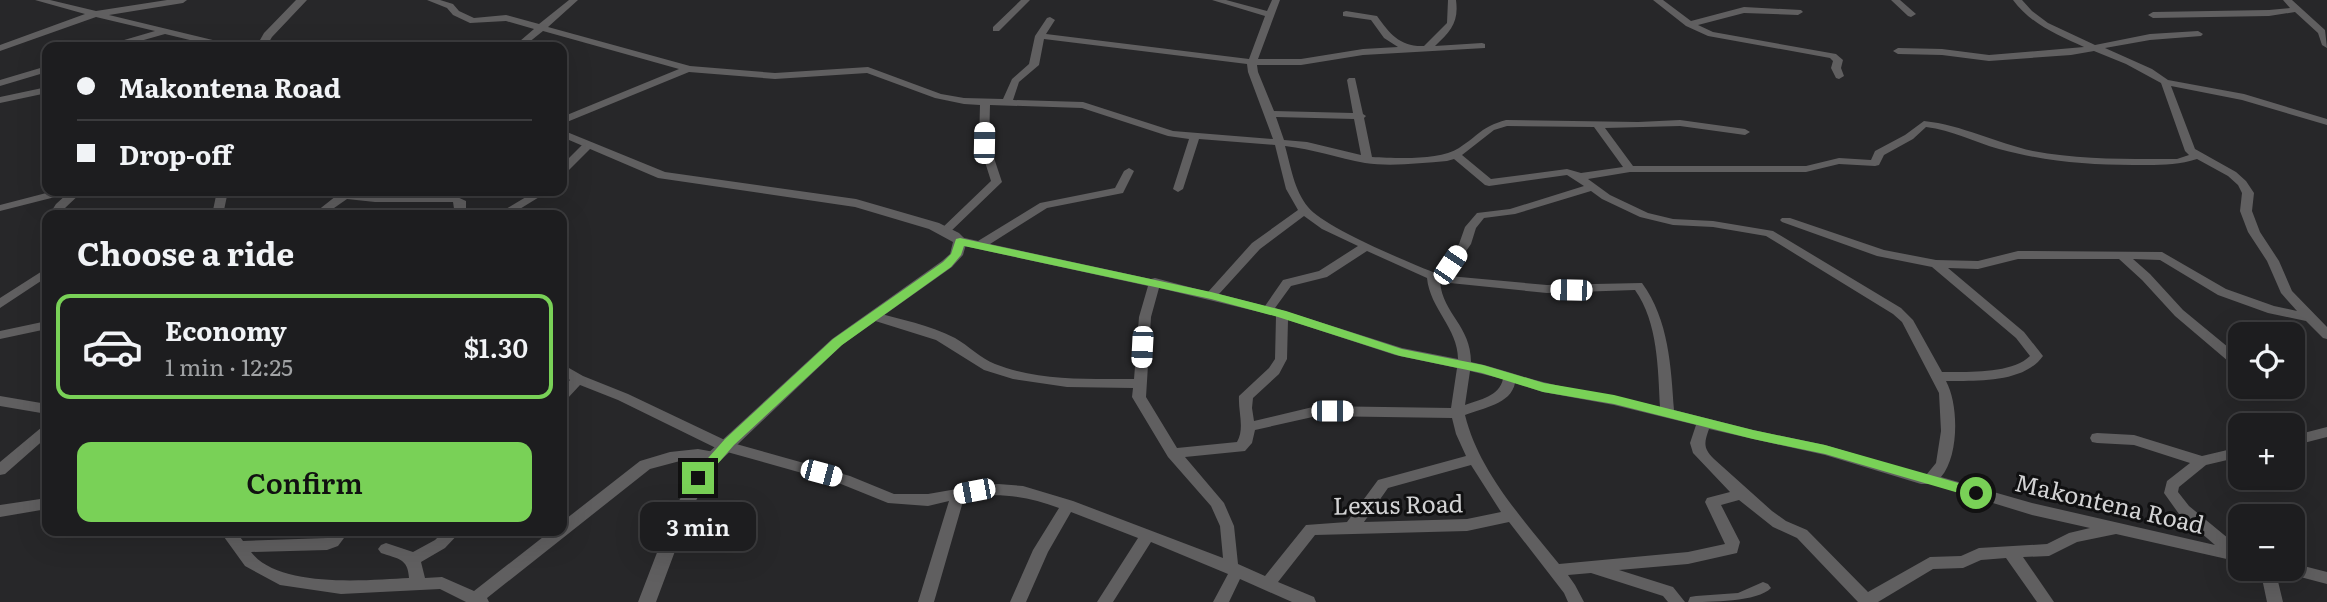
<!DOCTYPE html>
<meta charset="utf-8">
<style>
:root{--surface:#1d1d1f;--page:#252628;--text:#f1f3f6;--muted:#a0a2a4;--line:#3b3b3d;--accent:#79d157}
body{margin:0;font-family:Literata,serif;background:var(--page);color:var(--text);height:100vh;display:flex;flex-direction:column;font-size:26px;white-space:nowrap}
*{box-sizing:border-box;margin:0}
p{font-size:23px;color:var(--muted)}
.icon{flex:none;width:38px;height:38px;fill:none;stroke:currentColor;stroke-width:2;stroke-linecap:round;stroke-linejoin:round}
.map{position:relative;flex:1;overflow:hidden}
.details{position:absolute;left:42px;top:210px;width:525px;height:326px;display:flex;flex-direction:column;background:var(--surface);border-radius:14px;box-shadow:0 7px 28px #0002,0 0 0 2px var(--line)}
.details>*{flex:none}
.top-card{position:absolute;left:42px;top:42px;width:525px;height:154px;border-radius:14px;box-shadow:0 7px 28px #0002,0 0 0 2px var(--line);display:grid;align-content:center;height:154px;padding:0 35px;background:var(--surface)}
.tools{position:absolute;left:2228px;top:322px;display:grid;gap:14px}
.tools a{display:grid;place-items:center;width:77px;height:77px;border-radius:14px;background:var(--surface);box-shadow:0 7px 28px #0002,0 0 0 2px var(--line);font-size:35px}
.end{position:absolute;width:32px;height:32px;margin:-16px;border:9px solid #79d157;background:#111;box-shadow:0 0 0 4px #111}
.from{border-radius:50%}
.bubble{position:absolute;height:49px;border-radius:14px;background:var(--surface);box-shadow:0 7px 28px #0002,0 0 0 2px var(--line);font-size:23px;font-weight:600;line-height:49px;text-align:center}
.car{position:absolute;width:21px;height:42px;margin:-21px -10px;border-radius:9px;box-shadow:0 0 5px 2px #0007;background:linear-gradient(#fff 24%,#345 0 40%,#fff 0 76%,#345 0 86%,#fff 0)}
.top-card b{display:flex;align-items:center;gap:24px;height:66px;font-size:26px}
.top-card b+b{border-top:2px solid var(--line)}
.top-card i{width:18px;height:18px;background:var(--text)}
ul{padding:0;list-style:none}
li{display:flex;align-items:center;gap:21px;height:105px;margin:0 14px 10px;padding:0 21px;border:4px solid transparent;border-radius:14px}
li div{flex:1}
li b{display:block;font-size:26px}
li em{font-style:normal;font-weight:600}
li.current{border-color:var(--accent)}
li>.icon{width:63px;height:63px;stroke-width:1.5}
h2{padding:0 35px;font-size:32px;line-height:84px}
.primary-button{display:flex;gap:14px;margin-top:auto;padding:14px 35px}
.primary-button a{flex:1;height:80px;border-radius:14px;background:var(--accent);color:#111;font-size:28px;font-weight:600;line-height:80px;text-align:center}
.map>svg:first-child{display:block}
</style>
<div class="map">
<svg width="2327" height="602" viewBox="0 0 2327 602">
<rect width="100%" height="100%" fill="#272729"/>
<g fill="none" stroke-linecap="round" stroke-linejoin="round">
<path fill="#605f60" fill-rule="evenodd" d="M35,0H50L96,11L167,0H187L183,3L109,15L221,42L261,44L266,47H219L165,34L119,47H105L107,45L155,31L96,17L0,51V45L85,14Z
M427,0H440L453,4L459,11L474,18L506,15L539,24L569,0H578L548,27L690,66L775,73L868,67L941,94L964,98L1003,99L1012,79L1029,64L1035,36L1047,18L1050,17L1055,20L1046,34L1249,59L1265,16L1212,0H1226L1267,11L1272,0H1280L1258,59H1301L1363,49L1398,47L1384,38L1371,20L1343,16V12L1346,11L1377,16C1390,34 1400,47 1424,46L1447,23L1448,0H1456C1459,22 1451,31 1435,46L1482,43L1485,44V48L1363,55L1301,65H1257L1258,72L1274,111L1353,113L1347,80L1349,78H1355L1363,114L1366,116L1364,118L1372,157C1395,158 1439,161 1459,148C1479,135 1481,127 1506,120L1638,122L1680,120L1745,129L1750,132L1745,135L1680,126L1605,128L1633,166H1806L1839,158L1871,160L1875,151L1905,135L1924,121C1962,125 1996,143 2033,151C2080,160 2129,159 2177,159L2189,155L2185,151L2161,83L2126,64L2094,51L2071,55L1989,61L1942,55L1898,54L1893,51L1898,48L1942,49L1989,55L2084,47C2057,35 2031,24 2013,0H2022L2032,11L2048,23L2095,45L2150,34L2198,31L2203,34L2201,36L2150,40L2105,48L2152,69L2168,80L2244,94L2327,119V125L2242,100L2171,86L2195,149L2236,172L2246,181L2254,193L2252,211L2260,232L2279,261L2292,291L2327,327V339L2323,338L2306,321L2268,313L2218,295L2160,260L2133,259L2150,274L2183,310L2240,357V368L2235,367L2175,316L2142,280L2119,259H2018L1978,269L1948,268L2024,332L2043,356C2024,383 1977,381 1946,381C1959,405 1959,456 1941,477L2032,503L2215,545L2179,514L2164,493L2167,481L2190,463L2134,445L2097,443L2092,442L2090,438L2092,434L2097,433L2134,435L2202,456L2240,447V457L2206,465L2179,487L2178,492L2189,506L2240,548V562L2116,534L2077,542L2049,556L2023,557L2054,602H2037L2006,558L1981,560L1963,568L1933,569L1878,602H1858L1797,538L1773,527L1739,500L1721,505L1740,542L1737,553L1688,564L1619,570L1673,587L1685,602H1668L1663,596L1591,573L1568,575L1575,585L1584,602H1568L1564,593L1509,522L1467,531L1315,535L1278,582L1314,597L1316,602H1292L1240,579L1229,602H1213L1228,574L1151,542L1113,602H1097L1138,538L1071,512L1048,552L1026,602H1010L1033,550L1059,508C1027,496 998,492 964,498L934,602H918L949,501L928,506L888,503L841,484L720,450L618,400L580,385L567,399L562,401V388L570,380L562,374V364L583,376L628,394L729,442L850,476L894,494H928L974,486L998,484L1023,486L1073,501L1223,558L1220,526L1211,506L1168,457L1132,397L1133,388L1067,387L1013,379L984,370L936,340L869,319L867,316L873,312C900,319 930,325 955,338C969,346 980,358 995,364C1038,381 1089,379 1134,379L1139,317L1148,286L960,245L954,241L960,237L978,241L1040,203L1115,188L1124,171L1129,168L1134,171L1123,193L1047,208L990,244L1151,279L1155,278L1208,292L1252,243L1298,210L1286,189L1275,145L1199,139L1183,189L1178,192L1173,189L1189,139L1168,136L1082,108L990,105L989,143L1002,182L949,233H941L939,231L941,229L991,181L979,143L980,105L964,104L935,98L867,73L775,79L689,72L562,124V117L679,69L543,31L523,47H513L534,29L506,21L470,23L453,15L447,8ZM1044,39L1247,64L1248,72L1273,139L1173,131L1083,102L1013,100L1019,82L1039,65ZM1276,117L1354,119L1361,155L1307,142L1284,140ZM1507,126L1594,127L1623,167L1581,173L1567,169L1491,179L1462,155L1494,130ZM1926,127C1952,130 1974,142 1999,149C2043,161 2087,165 2133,165C2155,165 2176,166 2197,159L2228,176L2238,185L2242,193L2240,211L2248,232L2267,261L2281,293L2297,311L2274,306L2226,289L2162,252L2018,251L1978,261L1936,260L1884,250L1790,218H1782L1780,220L1782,222L1877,256L1932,267L2016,338L2030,356C2012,374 1966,372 1942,372L1913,320L1901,308L1773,231L1713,221L1673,219L1648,213L1610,195L1588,179L1630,172H1806L1839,164L1875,166L1879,165L1884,155L1913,139ZM1285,146C1313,149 1338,158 1365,163C1391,167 1421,163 1447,161L1454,159L1485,185L1489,186L1567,175L1584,186L1510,209L1477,213L1465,227L1459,244L1438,274C1412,264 1323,227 1308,207C1294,190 1291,167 1285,146ZM1591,191L1602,199L1640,217L1673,225L1713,227L1766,236L1893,314L1902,322L1939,393L1941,431L1936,463L1927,474H1921L1825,445L1753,430L1674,410C1671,367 1669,320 1642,283L1547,285L1449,276L1471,244L1476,228L1484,218L1515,214ZM1304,216L1322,229L1358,246L1319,271L1283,280L1265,306L1219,294L1260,249ZM1367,251L1427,278C1430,309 1458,328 1458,359L1402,348L1275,308L1291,286L1327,277ZM1440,282L1547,293L1635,290C1658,322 1658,369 1660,407C1621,397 1582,392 1543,382C1518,376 1496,367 1471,362C1471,326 1443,314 1440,282ZM1159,288L1276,316L1275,359L1269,368L1239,396C1238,412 1245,428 1237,442L1177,448L1146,397L1151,317ZM1288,320L1395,355L1457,368L1451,408L1317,406L1254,421L1252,408L1253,398L1279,374L1287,359ZM1470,371L1503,379C1499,397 1480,399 1465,405ZM1515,383L1543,392L1614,405L1696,425L1690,443L1693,453L1730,492L1707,498L1705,502L1725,544L1688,552L1559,564C1523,519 1479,472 1465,415C1483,408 1511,404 1515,383ZM1317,416L1452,418L1456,434L1466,456L1378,480L1347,522L1306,525L1265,576L1238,564L1234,526L1224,503L1185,457L1245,451L1252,443L1255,430ZM1709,429L1825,455L1921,484H1931L2032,515L2090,528L2069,533L2047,544L1979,548L1961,556L1930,557L1868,592L1807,530L1786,521L1772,511L1714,459C1703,448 1704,443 1709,429ZM1471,465L1501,512L1467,519L1364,522L1388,488Z
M1021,0H1030L999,31H993V27Z
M1653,0H1663L1691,21L1744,7L1801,10L1803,12L1798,15L1744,13L1698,25L1713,32L1836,54L1843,60L1841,68L1844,76L1839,79L1836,78L1831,68L1833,61L1830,58L1708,36L1686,26Z
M1891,0H1900L1916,14L1911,17L1908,16Z
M2283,0H2292L2325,30L2327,48L2322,45L2318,33L2295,12L2269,16L2153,18L2148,15L2153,12L2269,10L2290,8Z
M47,66V72L0,86V80Z
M47,87V93L0,103V97Z
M588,142L592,143L593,145L592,147L566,173L562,174V165L584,143Z
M54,191H83L65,208L60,215H49L56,204L67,194L0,211V205Z
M217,191H228L223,215H212Z
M327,191H352L353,193L455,196L466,201V215H455L453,202H375L347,199L324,215H312L336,196L328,193Z
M536,191H549L510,215H496Z
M47,268V277L0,308V298Z
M47,321V329L0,339V331Z
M0,396L47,404V414L0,406Z
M47,425V437L5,474L0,475V462L42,427Z
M2327,427V437L2292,446V436Z
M698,449L720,453L722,457L720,461H680L650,469L487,598L489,602H466L440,589L341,594L280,585L245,566L219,530H235L243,541L327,538L334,530H350L338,546L327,550L251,552C279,589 368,580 409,578C408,558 398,559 381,553L378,549L381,545L386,543L413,552L435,540L445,530H462L445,548L421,562L425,578L442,577L474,591L552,530H562V522L640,461L670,452Z
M47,498V509L0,517V505Z
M2292,563L2327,572V584L2285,573L2283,569H2292Z
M2260,569H2275L2283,602H2267Z
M1763,582L1768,584L1771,588C1758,602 1710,602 1688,602L1690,597L1696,596L1738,593Z"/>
<path fill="#605f60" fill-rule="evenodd" d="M296,0H307L272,37L266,47H256L264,33Z
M562,130L665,172L856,199L939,223L959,233L967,241L963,255L952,267L842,345L717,464L690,511L656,602H638L673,511L705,456L832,339L942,261L950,254L953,242L929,229L855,207L658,178L562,137Z"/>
</g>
<path fill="#79d157" d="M960,238L1211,292L1286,311L1402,349L1483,365L1544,383L1614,395L1753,430L1825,445L1976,488L1983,493L1976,498L1825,454L1753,439L1614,404L1543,392L1482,373L1400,356L1278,317L1211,299L964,246L961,255L951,267L842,345L734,445L702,482H693V475L725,439L833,339L943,262L951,254L956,239Z"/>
<g text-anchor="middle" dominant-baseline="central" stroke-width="6" stroke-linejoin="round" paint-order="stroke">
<g font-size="24" fill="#d2d2d3" stroke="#101011">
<text transform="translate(2110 502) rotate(13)">Makontena Road</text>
<text transform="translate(1398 503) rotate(-1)">Lexus Road</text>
</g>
</g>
</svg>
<div class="tools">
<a><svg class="icon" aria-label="locate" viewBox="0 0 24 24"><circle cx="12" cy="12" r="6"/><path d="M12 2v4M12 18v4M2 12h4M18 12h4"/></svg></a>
<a>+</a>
<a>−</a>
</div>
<i class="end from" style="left:1976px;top:493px"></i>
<i class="end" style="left:698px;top:478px"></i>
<div class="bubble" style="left:640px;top:502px;width:116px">3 min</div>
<i class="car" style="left:984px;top:143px;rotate:1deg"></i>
<i class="car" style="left:1450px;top:265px;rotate:34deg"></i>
<i class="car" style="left:1571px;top:290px;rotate:271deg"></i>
<i class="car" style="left:1142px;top:347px;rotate:183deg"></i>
<i class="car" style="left:1332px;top:411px;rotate:90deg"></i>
<i class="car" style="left:821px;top:473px;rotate:105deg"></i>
<i class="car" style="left:974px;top:491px;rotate:259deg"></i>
<div class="top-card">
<b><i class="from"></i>Makontena Road</b>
<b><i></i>Drop-off</b>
</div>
<section class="details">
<h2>Choose a ride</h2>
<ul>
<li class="current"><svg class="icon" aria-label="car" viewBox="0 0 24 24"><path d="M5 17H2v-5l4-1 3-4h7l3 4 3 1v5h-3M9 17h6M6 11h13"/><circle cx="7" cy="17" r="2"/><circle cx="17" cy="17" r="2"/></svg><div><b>Economy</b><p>1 min · 12:25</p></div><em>$1.30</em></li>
</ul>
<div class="primary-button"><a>Confirm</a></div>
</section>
</div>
